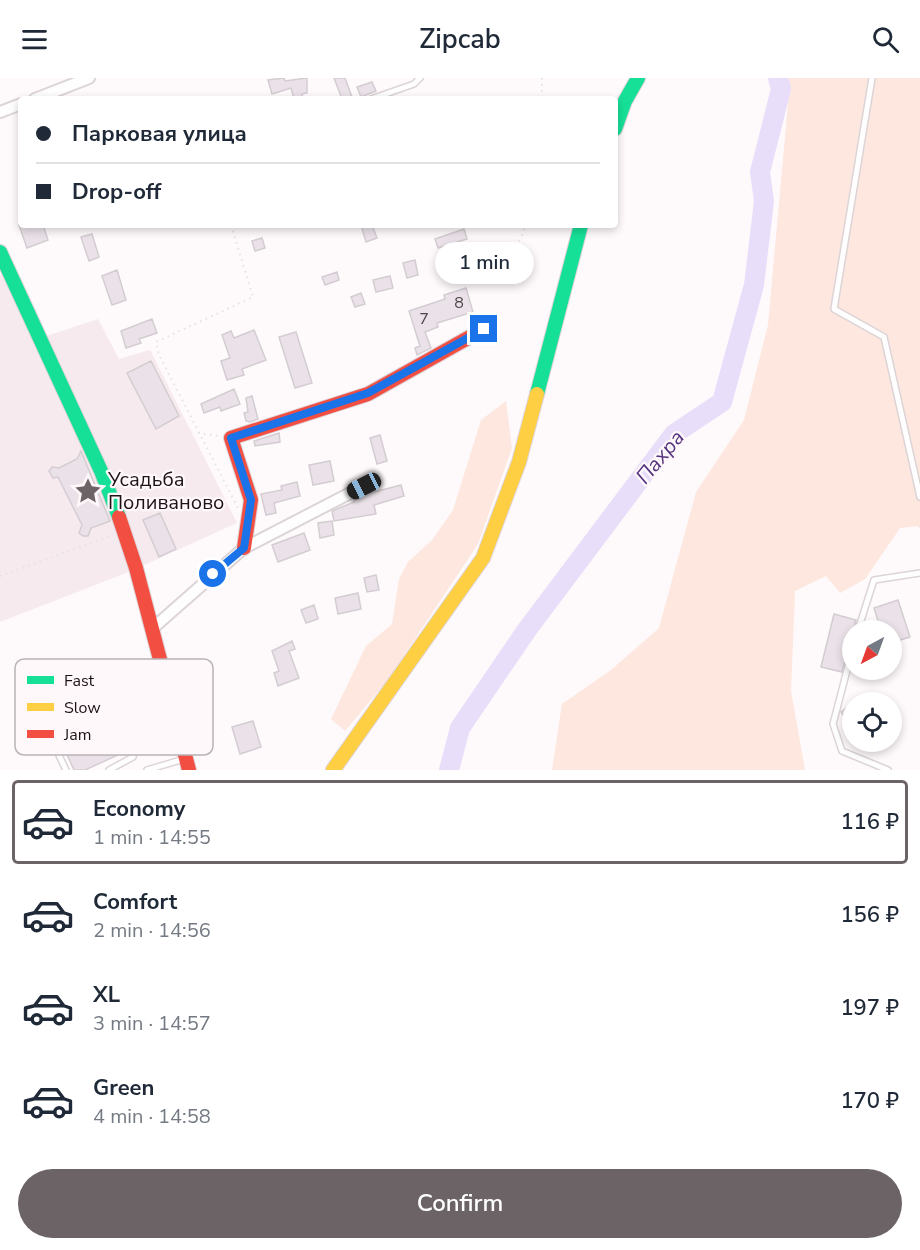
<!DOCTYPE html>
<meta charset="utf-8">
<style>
:root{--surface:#fff;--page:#f2f2f3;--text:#1f2937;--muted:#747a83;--line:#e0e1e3;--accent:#6c6366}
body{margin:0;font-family:"Nunito Sans",sans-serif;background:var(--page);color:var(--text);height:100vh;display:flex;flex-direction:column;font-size:22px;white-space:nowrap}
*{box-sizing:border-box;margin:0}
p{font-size:20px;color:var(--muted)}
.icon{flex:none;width:33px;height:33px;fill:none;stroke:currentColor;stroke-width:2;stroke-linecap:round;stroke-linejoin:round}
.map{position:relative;height:692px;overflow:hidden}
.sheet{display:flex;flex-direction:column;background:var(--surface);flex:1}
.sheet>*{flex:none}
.guide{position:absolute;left:18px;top:18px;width:600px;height:132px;border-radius:6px;box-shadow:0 3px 9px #0003;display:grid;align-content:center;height:132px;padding:0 18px;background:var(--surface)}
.needle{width:39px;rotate:221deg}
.controls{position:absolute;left:842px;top:542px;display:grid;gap:12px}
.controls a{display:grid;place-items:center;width:60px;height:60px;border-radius:50%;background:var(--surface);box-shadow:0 3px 9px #0003;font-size:30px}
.end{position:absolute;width:27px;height:27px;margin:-14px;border:8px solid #1a73e8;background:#fff;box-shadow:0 0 0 3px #fff}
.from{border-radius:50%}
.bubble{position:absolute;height:42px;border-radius:21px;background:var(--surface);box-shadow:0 3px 9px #0003;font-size:20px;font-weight:600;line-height:42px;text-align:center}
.car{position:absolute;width:18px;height:36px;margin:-18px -9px;border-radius:8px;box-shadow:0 0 4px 2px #0007;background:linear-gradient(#222 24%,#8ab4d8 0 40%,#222 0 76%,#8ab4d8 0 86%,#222 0)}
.guide b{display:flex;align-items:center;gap:21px;height:57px;font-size:22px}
.guide b+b{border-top:2px solid var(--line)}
.guide i{width:15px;height:15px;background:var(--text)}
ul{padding:10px 0 0;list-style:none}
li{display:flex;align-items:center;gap:18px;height:84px;margin:0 12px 9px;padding:0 6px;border:3px solid transparent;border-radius:6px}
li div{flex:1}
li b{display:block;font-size:22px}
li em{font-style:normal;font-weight:600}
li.active{border-color:var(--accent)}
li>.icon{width:54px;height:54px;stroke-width:1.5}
.action{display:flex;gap:12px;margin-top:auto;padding:12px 18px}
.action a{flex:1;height:69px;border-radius:36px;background:var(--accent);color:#fff;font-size:24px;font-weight:600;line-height:69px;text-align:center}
header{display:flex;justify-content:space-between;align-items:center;height:78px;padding:0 18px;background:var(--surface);font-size:27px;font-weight:600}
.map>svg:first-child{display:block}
</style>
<header><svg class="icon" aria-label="menu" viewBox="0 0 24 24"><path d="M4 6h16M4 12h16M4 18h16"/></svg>Zipcab<svg class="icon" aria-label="search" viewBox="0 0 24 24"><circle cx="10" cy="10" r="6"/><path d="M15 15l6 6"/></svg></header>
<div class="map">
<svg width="920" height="692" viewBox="0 0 920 692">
<rect width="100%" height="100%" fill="#fef9fb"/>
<path fill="#f6eaee" d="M14,191L47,258L98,241L119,281L150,272L237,445L131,493L0,544V197Z"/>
<path fill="#fde7de" d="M786,0H920V451L918,448L900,450L865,501L840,515L826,498L795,513L791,613L805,692H552L562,626L611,592L659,550L696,414L744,342L768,247L789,15Z
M506,323L512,370L478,466L387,603L345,653L331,641L366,568L392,546L399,501L408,484L432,462L453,432L481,342Z"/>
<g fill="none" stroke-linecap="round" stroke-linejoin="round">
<path stroke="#e8defa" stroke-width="20" d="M449,692L460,650L526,553L674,356L722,324L754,207L764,123L760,94L781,11L778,0"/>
</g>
<path fill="#eae2e8" stroke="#d3cdd2" stroke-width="1.5" d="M284,0L285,3L307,0V15L302,16L303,21H294L291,10L272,16L268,2Z
M334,0H345L352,19L342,21Z
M372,4L376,13L361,19L357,9Z
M19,147H43L48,162L27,170Z
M361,147H372L377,160L366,164Z
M464,151L467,161L438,170L435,161Z
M92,156L99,179L89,183L81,159Z
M262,160L265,170L255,173L252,163Z
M415,182L418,197L407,200L403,185Z
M117,192L126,222L112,227L102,198Z
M337,194L339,202L325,207L322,199Z
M390,198L393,210L376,214L373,202Z
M466,210L473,234L437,245L438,249L425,254L431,270L417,277L415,270L420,268L409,233L445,221L444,217Z
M361,215L365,226L355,229L351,219Z
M152,241L157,255L139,261L141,265L126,270L121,253Z
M254,252L266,282L242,291L244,297L227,302L221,283L230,280L222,257L231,253L234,260Z
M296,254L312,305L295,310L279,259Z
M151,283L179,338L156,351L127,295Z
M234,311L240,326L221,333L220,329L204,335L201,326Z
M252,318L258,341L250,344L246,343L244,335L248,334L246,320Z
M279,355L280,364L255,368L254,363Z
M380,357L387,383L377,386L370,360Z
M81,373L110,443L91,450L88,458H83L79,455L82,447L58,399L53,400L49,393L52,389L59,390L77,381Z
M330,383L334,403L313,407L309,387Z
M297,404L300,418L274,425L276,435L266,437L261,416L282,412L281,408Z
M401,407L404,418L374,427L376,436L334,443L332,433L354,424V422L363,417Z
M160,435L176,471L159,479L143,442Z
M332,443L334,457L320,460L318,445Z
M304,455L310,472L278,484L272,467Z
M376,497L379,512L367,514L364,500Z
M358,515L361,531L338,536L335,520Z
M898,522L910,559L891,565V552H881L874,530Z
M314,527L318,541L306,545L301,532Z
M834,536L856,542L842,594L821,589Z
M292,563L295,571L289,573L299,600L278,608L274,595L279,593L272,573Z
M852,626V650L841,634Z
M97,631L118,677L85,692H74L55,650Z
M253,643L261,669L240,676L232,649Z"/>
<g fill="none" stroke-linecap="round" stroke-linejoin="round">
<defs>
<path id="lane" d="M872,0L834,231L884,259L920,419
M371,21L414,6L420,0
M858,552L874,502L920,495
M852,573L833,646L842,673L888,692
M66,692L46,650C53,630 94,610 112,624C120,630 123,644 127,653C132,662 136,669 133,679L109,692
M147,692L184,681"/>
<path id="street" d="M35,21L89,0
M0,34L21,26
M153,550L244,470L364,408"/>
<path id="fast" d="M615,51L625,23L638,0
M0,174L101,393L119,439
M537,316L581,147"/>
<path id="slow" d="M333,692L483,480L519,384L537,316"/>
<path id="jam" d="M119,439L136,490L189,692
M244,470L251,422L231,360L368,316L484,251"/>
</defs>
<use href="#lane" stroke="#dcd4d7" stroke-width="8"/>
<use href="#street" stroke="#dcd4d7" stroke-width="14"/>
<use href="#fast" stroke="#dcd4d7" stroke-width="16"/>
<use href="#slow" stroke="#dcd4d7" stroke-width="16"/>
<use href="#jam" stroke="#dcd4d7" stroke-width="16"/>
<path stroke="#e4e2e2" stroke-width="2" stroke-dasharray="1.5 4.5" stroke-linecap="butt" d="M542,0V21
M231,147L253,219L156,264L159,277L238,430
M478,187C498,181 522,170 525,147
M198,355L219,358
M0,498L113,457"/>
<use href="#lane" stroke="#fffefe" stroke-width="5"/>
<use href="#street" stroke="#fffefe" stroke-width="10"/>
<use href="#fast" stroke="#16e098" stroke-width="14"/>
<use href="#slow" stroke="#ffcf43" stroke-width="14"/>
<use href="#jam" stroke="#f24e42" stroke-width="14"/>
</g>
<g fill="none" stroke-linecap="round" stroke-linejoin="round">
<path stroke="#1a73e8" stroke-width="8" d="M213,496L244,470L251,422L231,360L368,315L484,251"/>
</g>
<defs>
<symbol id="sight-bare" viewBox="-9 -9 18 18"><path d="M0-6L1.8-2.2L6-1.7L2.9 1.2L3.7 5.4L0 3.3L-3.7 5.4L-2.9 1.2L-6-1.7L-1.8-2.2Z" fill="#6c6366" stroke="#fff8fa" stroke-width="2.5" paint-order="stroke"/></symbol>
</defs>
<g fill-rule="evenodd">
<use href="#sight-bare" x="69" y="394" width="38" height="38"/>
</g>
<g text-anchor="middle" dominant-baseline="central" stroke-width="4.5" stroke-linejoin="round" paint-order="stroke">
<g font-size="16" fill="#50464a">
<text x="459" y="225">8</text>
<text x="424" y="241">7</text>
</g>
<g font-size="20" fill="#1d1216" stroke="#fff8fa" text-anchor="start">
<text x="108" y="401">Усадьба<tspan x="108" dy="23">Поливаново</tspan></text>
</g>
<g font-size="21" font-style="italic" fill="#54347e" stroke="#fff8fa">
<text transform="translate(660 379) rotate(-50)">Пахра</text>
</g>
</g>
<rect x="15" y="581" width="198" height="96" rx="9" fill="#fff8fa" stroke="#bbb3b6" stroke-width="1.5"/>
<rect x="27" y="598" width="27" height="8" fill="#16e098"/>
<rect x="27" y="625" width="27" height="8" fill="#ffcf43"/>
<rect x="27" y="652" width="27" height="8" fill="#f24e42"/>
<g font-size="16" fill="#1d1216">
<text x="64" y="608">Fast</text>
<text x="64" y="635">Slow</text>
<text x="64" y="662">Jam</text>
</g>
</svg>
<div class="controls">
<a><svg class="needle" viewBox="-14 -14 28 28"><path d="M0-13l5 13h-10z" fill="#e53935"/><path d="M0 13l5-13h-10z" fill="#747a83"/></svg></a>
<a><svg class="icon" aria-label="locate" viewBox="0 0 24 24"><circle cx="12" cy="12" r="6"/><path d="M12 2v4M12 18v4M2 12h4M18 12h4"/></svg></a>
</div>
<i class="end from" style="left:213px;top:496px"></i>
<i class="end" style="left:484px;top:251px"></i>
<div class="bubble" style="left:435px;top:164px;width:99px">1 min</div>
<i class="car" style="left:364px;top:408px;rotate:243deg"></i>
<div class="guide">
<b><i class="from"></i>Парковая улица</b>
<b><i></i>Drop-off</b>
</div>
</div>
<section class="sheet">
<ul>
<li class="active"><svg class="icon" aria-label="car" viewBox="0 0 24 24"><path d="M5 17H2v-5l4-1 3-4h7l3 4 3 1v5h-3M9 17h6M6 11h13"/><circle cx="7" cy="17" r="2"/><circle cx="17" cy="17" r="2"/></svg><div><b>Economy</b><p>1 min · 14:55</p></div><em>116 ₽</em></li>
<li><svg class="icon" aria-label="car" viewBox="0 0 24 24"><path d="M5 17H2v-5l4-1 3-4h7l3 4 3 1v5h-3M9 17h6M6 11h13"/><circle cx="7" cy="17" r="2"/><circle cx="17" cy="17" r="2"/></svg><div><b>Comfort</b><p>2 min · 14:56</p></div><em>156 ₽</em></li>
<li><svg class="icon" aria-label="car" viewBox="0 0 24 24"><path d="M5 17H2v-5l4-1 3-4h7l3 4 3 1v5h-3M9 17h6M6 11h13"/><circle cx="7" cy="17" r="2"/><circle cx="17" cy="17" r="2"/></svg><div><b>XL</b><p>3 min · 14:57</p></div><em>197 ₽</em></li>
<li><svg class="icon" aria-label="car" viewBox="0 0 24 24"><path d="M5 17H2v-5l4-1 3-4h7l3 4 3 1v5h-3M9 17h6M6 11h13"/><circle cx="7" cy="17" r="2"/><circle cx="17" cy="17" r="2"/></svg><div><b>Green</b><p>4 min · 14:58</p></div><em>170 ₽</em></li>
</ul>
<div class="action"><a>Confirm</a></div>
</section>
